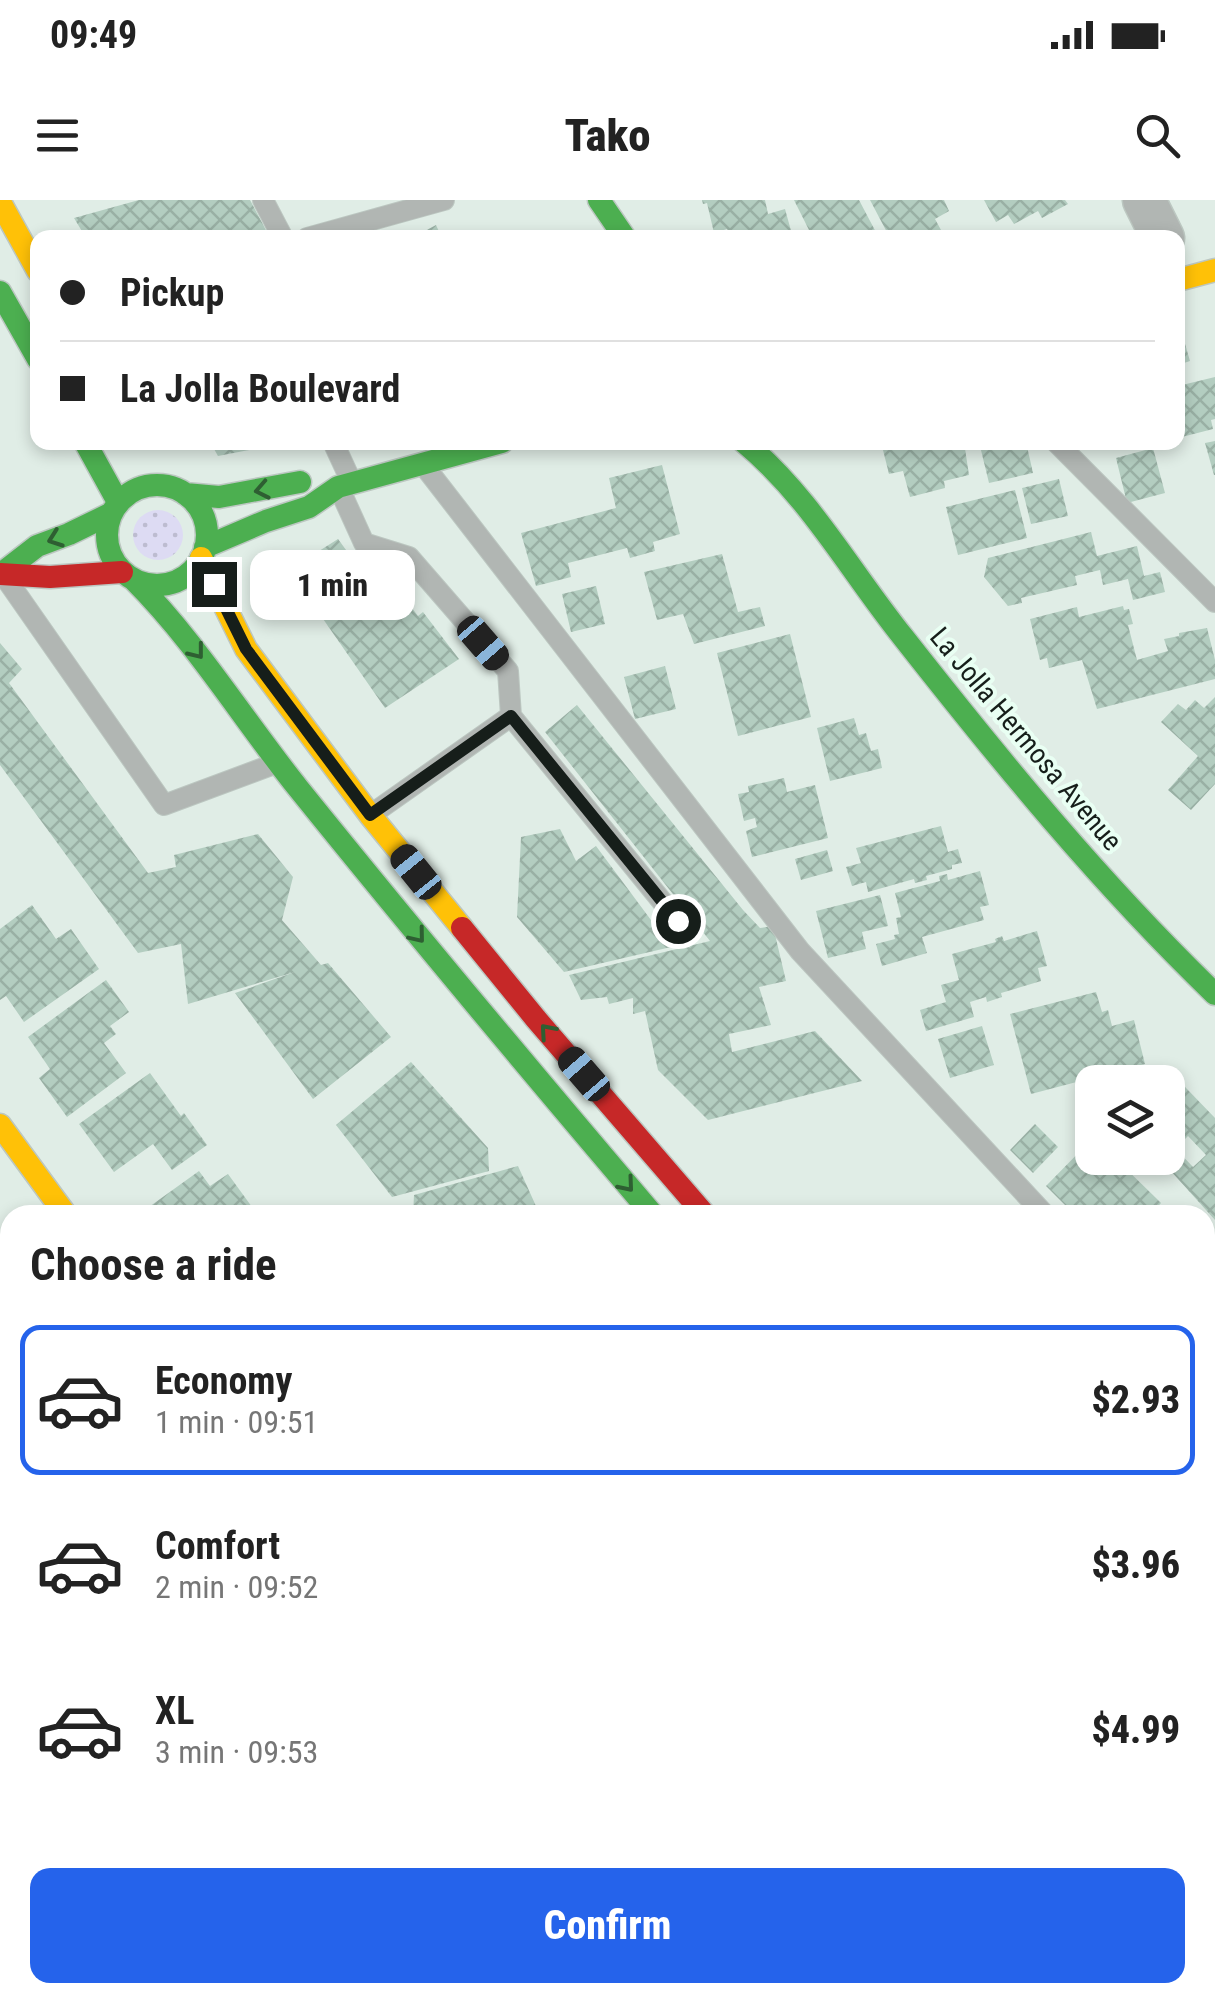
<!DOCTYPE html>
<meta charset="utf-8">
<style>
:root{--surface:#fff;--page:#f2f2f2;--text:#222;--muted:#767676;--line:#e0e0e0;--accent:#2563eb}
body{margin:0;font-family:"Roboto Condensed",sans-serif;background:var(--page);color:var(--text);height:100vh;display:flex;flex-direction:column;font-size:38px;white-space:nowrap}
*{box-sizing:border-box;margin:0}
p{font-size:32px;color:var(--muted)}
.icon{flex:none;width:55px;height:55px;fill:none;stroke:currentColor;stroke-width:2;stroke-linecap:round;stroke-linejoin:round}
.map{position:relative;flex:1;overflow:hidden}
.drawer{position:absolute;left:0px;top:1005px;width:1215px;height:798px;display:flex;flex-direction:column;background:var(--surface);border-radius:30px 30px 0 0;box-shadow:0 5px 15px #0003}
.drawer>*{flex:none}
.banner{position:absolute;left:30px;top:30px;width:1155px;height:220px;border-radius:20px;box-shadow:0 5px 15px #0003;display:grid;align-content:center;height:220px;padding:0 30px;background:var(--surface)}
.controls{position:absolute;left:1075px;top:865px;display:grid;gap:20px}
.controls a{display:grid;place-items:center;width:110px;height:110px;border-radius:20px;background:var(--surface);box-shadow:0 5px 15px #0003;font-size:50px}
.end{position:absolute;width:45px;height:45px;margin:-22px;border:12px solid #161e1a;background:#fff;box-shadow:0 0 0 5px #fff}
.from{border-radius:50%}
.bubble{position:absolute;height:70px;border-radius:20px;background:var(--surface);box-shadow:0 5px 15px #0003;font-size:32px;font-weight:800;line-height:70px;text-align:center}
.car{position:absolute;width:30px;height:60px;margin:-30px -15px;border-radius:12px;box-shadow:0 0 8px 2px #0007;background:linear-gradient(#222 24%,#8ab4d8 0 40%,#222 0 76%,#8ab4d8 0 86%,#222 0)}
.banner b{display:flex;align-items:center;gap:35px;height:95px;font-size:38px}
.banner b+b{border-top:2px solid var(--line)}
.banner i{width:25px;height:25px;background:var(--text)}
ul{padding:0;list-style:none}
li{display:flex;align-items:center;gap:30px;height:150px;margin:0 20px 15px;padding:0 10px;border:5px solid transparent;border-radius:20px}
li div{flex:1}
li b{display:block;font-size:38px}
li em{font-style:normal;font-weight:800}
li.selected{border-color:var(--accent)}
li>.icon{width:90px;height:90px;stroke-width:1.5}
h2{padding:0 30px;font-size:45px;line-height:120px}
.primary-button{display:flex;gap:20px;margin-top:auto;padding:20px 30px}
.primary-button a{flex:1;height:115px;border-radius:20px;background:var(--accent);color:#fff;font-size:40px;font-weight:800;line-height:115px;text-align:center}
.status{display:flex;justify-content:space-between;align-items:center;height:70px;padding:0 50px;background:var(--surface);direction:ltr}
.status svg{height:28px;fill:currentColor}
header{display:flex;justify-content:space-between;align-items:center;height:130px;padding:0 30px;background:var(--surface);font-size:45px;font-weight:800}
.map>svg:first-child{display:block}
</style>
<div class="status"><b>09:49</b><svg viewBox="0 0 49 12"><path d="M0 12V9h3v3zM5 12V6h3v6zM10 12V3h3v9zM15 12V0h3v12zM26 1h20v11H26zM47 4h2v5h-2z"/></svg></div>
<header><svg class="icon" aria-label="menu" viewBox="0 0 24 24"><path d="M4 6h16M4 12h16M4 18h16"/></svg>Tako<svg class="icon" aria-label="search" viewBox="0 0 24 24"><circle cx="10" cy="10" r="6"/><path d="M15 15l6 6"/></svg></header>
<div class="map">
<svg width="1215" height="1802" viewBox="0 0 1215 1802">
<defs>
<pattern id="grass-dots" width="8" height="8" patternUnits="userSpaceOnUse" patternTransform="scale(2.5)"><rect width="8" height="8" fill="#dddbf3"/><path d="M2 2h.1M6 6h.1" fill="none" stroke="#bdbcd0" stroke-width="1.8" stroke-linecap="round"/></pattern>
<pattern id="building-cross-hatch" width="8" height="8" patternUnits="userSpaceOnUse" patternTransform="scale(2.5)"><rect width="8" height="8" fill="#b3cdc0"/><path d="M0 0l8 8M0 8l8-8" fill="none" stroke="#99b0a4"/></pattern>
</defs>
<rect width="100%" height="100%" fill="#e0ede6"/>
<path fill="url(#grass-dots)" d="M133 335a25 25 0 1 1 50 0a25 25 0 1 1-50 0Z"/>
<path fill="url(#building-cross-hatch)" d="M139,0H250L268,34L254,38H86L74,18Z
M702,0H765L768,14L785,9L793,38H729L727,29L714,33L707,3L703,4Z
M794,0H859L879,38H852L850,34L844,38H813Z
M870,0H944L949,11L935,19L941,30L927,38H890Z
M984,0H1065L1068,4L1042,18L1038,11L1014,24L1008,15L996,22Z
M436,25L442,38H412Z
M1178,120L1190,161L1178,165Z
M1215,177V219L1211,220L1213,229L1178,238V186Z
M1215,241V275H1214L1205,243Z
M210,242H248L249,250L218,256Z
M881,242H964L969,275L944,281L945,288L910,297L903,271L889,274Z
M979,242H1026L1033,273L989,283Z
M1153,248L1165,293L1127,303L1116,258Z
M662,265L680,334L653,342L655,351L630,358L627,348L568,363L571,377L536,386L521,333L616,308L609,278Z
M1059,279L1068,316L1031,324L1022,288Z
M1015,290L1027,338L958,355L946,307Z
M1091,332L1097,356L1137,346L1144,376L1160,372L1165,392L1133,400L1128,379L1103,385L1100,370L1075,376L1077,385L1021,398L1022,403L1008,406L984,377L988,358Z
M338,339L390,410L406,400L418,416L423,412L459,459L385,508L289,370Z
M722,354L738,412L760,407L765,426L694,444L683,414L657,420L644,372Z
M596,386L605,424L571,432L562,394Z
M1123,406L1124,410L1129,409L1133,424L1128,425L1137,460L1168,451L1164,439L1179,436V433L1207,428L1215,460V479L1097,509L1082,460L1049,468L1047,458L1040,460L1030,419L1077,407L1079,417Z
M790,434L811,517L738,536L717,453Z
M0,443L22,469L9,483L148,673L176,667L174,655L258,634L293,677L282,720L321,765L328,763L391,837L313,899L235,793L295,772L188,804L181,744L138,753L0,565Z
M665,466L676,509L635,519L624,477Z
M1215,497V584L1191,610L1168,590L1198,556L1161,522L1178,504L1186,510L1195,500L1204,508Z
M577,505L743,710L760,728L773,726L786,781L759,787L771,825L729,834L732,852L815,831L862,881L708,920L658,870L645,811L633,814V798L609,804L607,797L581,800L569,775L710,741L545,532Z
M854,518L859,535L866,533L871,551L878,549L882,568L830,581L817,528Z
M784,578L787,592L815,585L828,638L752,657L746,631L757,627L755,618L744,621L738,594L749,592L748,586Z
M941,626L948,652L958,649L962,663L952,665V669L926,676L927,680L915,683L914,679L868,692L866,682L852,686L846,667L861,663L856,648Z
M560,629L576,661L596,646L671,747L564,772L517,717L521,637Z
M827,650L833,671L801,680L795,659Z
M980,671L989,705L980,707L984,720L922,737L927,753L882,766L876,744L895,739L894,735L899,734L896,718L901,717L895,693L940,681L939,676L947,674L948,680Z
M880,695L888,726L862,732L866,749L828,758L816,711Z
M32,705L56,739L71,729L99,769L24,822L6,796L0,800V729Z
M1037,731L1047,766L1038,768L1041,781L1001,793L1002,797L987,802L986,797L970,802L974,817L926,831L920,810L946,802L941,785L959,780L952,754L996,742L995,739L1002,736L1004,741Z
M106,780L129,812L110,826L116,834L104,843L126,873L67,917L39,878L50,869L28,837Z
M1096,792L1102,812L1108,810L1112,826L1134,820L1145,864L1031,894L1010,814Z
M982,826L994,865L950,878L938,839Z
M411,862L488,948L489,971L392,997L336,925Z
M150,873L181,916L184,913L207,945L172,970L153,944L114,972L79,924Z
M1185,887L1215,918V1020L1160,959L1168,958V953L1174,947L1193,967L1206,955L1188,936L1183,941L1168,926V904Z
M1035,924L1058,947L1033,973L1010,950Z
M1092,939V958H1115L1161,1003L1150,1015H1075L1046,986Z
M518,966L540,1015H413L414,995Z
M199,971L210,986L228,974L252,1007L241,1015H145L142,1012Z
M0,1046L10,1058V1117L0,1125Z
M10,1132V1210L0,1196V1140Z
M1205,1293L1215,1303V1425L1205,1428Z
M0,1339L10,1352V1370L0,1378Z
M10,1392V1451L0,1435V1398Z
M10,1646V1731L0,1719V1655Z
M1205,1710L1211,1716L1206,1721L1215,1730V1802H1152L1150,1795L1152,1792H1205Z
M594,1792H635L644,1800L641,1802H587Z
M845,1792H929L939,1802H855Z
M991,1792H1116L1119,1802H993Z"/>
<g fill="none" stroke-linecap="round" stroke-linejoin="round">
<defs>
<path id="lane" d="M263,0L283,38
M307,38L444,0
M333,242L351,281
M1056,242L1215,402
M425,267L800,751L1045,1015
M339,288L364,343L409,357L508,471L511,516
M9,383L164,605L277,563
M372,614L511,516L678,721
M1205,1184L1215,1194"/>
<path id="street" d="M1144,0L1163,38
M1205,1089L1215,1087
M0,1524L10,1531
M0,1576L10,1571
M233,1792L238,1802"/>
<path id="fast" d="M599,0L625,38
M0,92L38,159
M85,242L118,302
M744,242C810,297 850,371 903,437C1002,563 1100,683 1215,794
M107 335a50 50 0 1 1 100 0a50 50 0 1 1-100 0Z
M185,294L219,297L300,282
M205,347L266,321L309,307L338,287L502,242
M2,373L37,346L69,334L112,313
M133,379C196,442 242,518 298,588C414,732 533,874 653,1015
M1205,1585L1215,1595"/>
<path id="slow" d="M0,2L38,71
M1178,80L1215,70
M201,358L246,449L370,615L462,728
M0,925L66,1015
M758,1792L770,1802"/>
<path id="jam" d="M0,374L50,377L122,372
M462,728L536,819L705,1015
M1205,1529L1215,1539"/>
</defs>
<use href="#lane" stroke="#bcc7c1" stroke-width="22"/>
<use href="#street" stroke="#bcc7c1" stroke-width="45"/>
<use href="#fast" stroke="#bcc7c1" stroke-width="25"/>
<use href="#slow" stroke="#bcc7c1" stroke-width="25"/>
<use href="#jam" stroke="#bcc7c1" stroke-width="25"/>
<use href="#lane" stroke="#b1b6b3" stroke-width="20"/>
<use href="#street" stroke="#b1b6b3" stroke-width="42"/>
<use href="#fast" stroke="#4caf50" stroke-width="22"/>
<use href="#slow" stroke="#ffc107" stroke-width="22"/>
<use href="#jam" stroke="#c62828" stroke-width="22"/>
</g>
<defs><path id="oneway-chevron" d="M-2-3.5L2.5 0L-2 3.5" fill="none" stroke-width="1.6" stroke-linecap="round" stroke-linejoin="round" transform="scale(2.5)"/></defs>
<g stroke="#2e5f32">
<use href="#oneway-chevron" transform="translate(262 290) rotate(169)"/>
<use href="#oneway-chevron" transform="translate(55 339) rotate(160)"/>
<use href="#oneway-chevron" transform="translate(197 452) rotate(52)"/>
<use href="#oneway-chevron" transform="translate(418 736) rotate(51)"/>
<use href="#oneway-chevron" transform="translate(547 831) rotate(-131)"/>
<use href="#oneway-chevron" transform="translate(627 985) rotate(50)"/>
</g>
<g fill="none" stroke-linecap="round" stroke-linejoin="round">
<path stroke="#161e1a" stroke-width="12" d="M214,384L246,449L370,615L511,516L678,721"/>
</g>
<g text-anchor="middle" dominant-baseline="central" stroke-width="8" stroke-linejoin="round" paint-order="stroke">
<g font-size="28" fill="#161e1a" stroke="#e9fff3">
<text transform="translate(1026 539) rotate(50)">La Jolla Hermosa Avenue</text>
</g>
</g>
</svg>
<div class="controls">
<a><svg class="icon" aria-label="layers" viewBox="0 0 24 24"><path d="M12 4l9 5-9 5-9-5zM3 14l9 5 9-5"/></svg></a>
</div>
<i class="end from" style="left:678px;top:721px"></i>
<i class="end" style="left:214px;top:384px"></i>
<div class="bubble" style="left:250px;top:350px;width:165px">1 min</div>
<i class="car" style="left:483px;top:443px;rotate:139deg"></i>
<i class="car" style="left:416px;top:672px;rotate:321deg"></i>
<i class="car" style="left:584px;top:874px;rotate:319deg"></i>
<div class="banner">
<b><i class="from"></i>Pickup</b>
<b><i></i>La Jolla Boulevard</b>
</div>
<section class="drawer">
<h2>Choose a ride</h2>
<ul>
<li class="selected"><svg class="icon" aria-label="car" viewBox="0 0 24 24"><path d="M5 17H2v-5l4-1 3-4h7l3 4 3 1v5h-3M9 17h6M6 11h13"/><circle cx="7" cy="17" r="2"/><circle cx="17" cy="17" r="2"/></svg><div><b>Economy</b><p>1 min · 09:51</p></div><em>$2.93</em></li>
<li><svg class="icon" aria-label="car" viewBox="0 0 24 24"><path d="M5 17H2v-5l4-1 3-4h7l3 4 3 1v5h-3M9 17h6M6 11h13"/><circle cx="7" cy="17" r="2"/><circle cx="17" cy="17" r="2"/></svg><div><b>Comfort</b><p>2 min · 09:52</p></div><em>$3.96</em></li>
<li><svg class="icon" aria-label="car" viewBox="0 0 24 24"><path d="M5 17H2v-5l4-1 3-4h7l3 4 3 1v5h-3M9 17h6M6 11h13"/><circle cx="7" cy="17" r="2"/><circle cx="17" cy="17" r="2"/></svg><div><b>XL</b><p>3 min · 09:53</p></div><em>$4.99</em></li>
</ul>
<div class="primary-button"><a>Confirm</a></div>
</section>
</div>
